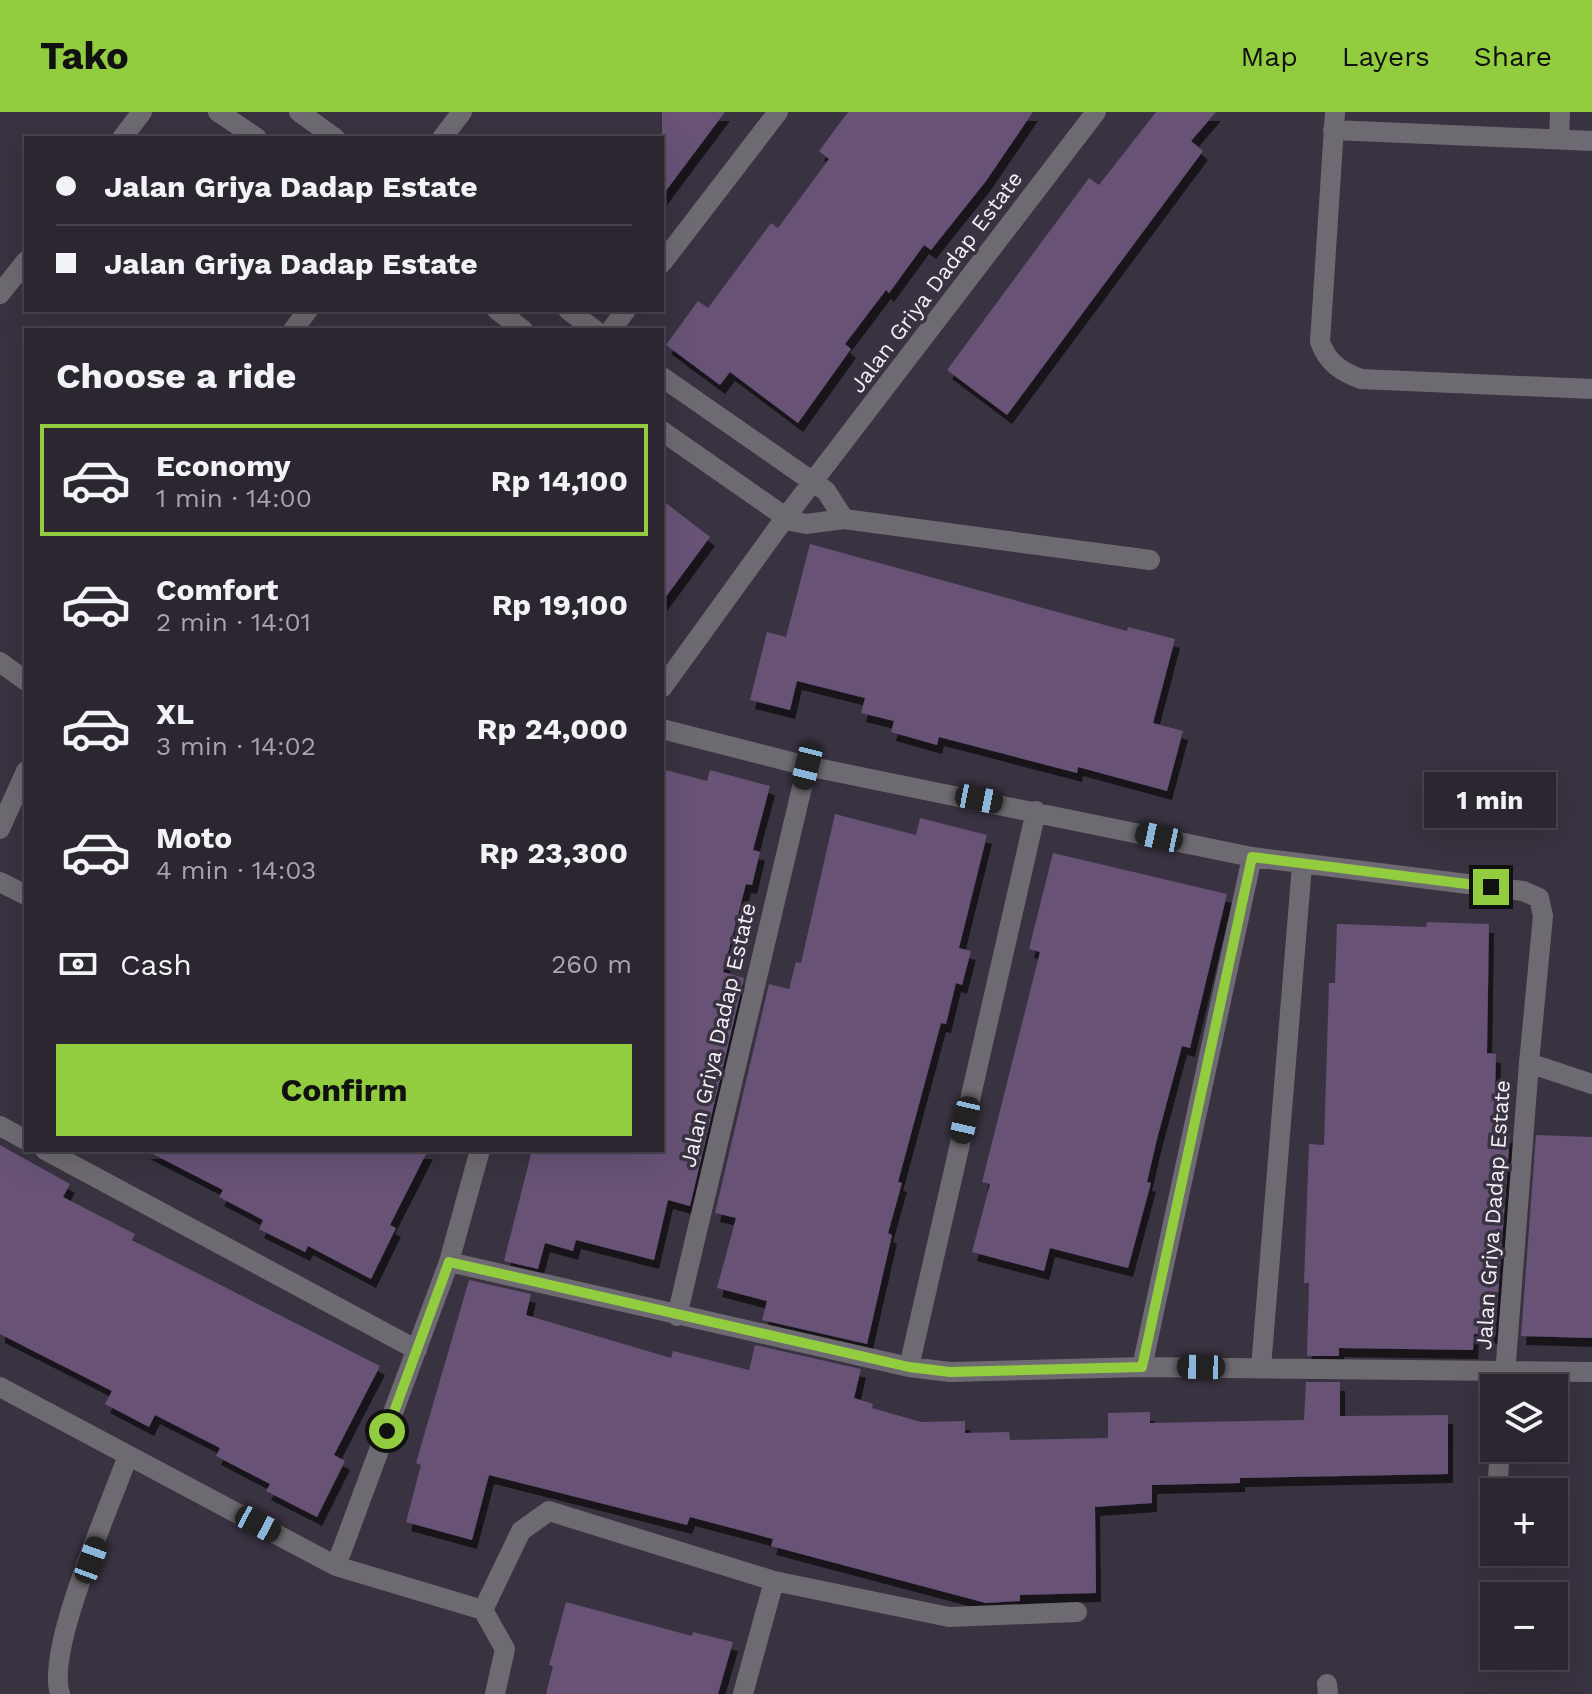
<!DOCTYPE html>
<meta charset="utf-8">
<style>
:root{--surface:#2b2630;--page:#37323c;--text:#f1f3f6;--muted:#a6a5ab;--line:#47434c;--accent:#92cd3f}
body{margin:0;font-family:"Work Sans",sans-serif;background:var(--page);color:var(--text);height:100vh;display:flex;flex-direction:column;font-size:30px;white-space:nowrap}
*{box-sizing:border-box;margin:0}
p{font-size:26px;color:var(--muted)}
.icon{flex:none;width:44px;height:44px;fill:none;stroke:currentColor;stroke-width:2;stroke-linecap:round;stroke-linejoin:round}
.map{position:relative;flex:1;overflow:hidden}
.drawer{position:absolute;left:24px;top:216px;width:640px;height:824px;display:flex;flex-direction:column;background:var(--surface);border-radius:0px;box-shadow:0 8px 32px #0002,0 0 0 2px var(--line)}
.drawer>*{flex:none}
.top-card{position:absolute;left:24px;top:24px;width:640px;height:176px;border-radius:0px;box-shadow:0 8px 32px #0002,0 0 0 2px var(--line);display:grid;align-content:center;height:176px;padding:0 32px;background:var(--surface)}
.controls{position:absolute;left:1480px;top:1262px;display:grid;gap:16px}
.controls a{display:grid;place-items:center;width:88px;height:88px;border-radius:0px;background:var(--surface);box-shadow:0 8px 32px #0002,0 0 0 2px var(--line);font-size:40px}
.end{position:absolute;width:36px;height:36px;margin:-18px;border:10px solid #92cd3f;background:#111;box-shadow:0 0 0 4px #111}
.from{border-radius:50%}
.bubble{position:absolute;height:56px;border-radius:0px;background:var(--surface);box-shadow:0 8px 32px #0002,0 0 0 2px var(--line);font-size:26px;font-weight:700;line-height:56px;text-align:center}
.car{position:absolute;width:24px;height:48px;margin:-24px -12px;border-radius:10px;box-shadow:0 0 6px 2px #0007;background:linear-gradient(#222 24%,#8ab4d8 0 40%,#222 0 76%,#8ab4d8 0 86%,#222 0)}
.top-card b{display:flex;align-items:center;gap:28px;height:76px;font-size:30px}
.top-card b+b{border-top:2px solid var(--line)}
.top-card i{width:20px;height:20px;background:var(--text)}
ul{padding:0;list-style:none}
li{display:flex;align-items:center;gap:24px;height:112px;margin:0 16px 12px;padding:0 16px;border:4px solid transparent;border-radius:0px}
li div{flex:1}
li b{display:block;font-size:30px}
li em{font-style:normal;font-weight:700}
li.current{border-color:var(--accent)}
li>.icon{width:72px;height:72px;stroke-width:1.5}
h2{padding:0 32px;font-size:36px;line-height:96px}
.pay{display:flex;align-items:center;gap:20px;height:88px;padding:0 32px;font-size:30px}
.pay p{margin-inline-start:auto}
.cta{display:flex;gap:16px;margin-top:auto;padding:16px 32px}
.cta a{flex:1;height:92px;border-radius:0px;background:var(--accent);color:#111;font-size:32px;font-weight:700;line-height:92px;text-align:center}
header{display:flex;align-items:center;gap:48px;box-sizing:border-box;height:112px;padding:0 40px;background:var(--accent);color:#111}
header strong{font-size:38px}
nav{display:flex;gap:44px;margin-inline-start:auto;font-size:28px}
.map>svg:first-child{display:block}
</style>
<header>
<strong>Tako</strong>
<nav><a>Map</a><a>Layers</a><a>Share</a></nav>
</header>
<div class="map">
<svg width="1592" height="1582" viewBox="0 0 1592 1582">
<defs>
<filter id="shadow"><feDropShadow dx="5" dy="9" stdDeviation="0" flood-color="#0009"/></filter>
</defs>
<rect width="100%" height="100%" fill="#393240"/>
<path fill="#675277" filter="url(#shadow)" d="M662,0H725L662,84Z
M848,0H1033L986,69L931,138L924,133L889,181L886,178L845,232L851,237L798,311L730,260L720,273L666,233L698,189L708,196L771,111L778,116L829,47L819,39Z
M1156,0H1216L1191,29L1203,39L1007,303L947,258L1089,66L1099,73Z
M662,388L710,425L662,490Z
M810,432L1127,519L1128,515L1175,527L1153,611L1183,619L1167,679L1078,655L1077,661L939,625L937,633L891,620L894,609L861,601L865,586L797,569L790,598L750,588L767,520L786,525Z
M662,657L707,669L710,658L770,674L753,738L760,740L752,773L746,772L723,860L744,866L690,1094L668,1088L654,1148L576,1128L573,1139L545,1131L538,1157L504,1149L532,1038H662Z
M835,702L916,723L920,706L987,723L959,836L971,839L962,873L956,871L946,912L941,911L898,1070L902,1071L888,1121L892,1123L867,1232L762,1208L767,1189L717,1176L736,1106L715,1101L769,872L789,877L796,850L801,851Z
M1053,741L1227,782L1190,936L1182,934L1157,1027L1147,1070L1151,1071L1128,1156L1050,1136L1044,1159L972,1140L990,1072L982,1070L1040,840L1029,837Z
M1427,810L1489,812L1487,941L1496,942L1494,1022H1510L1495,1223L1474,1222L1473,1238L1339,1236V1244H1307L1309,1171H1304L1309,1032L1324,1033L1329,871H1335L1337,812L1426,815Z
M1536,1023L1592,1025V1226L1521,1224Z
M0,1033L70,1072L63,1085L135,1122L132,1128L380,1254L334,1343L345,1349L317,1405L266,1379L270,1372L216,1344L220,1336L155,1303L149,1315L105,1292L112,1279L0,1222Z
M145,1038H428L390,1113L396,1116L371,1167L308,1134L305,1140L259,1117L263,1108L219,1085L223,1078Z
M469,1168L531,1182L526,1203L671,1246L673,1239L749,1258L755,1233L861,1257L854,1286L873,1292L872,1296L921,1310L965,1309V1321L1009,1320L1010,1328L1108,1326V1301L1150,1300V1311L1304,1308L1306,1270H1340V1304L1448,1303V1362L1240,1366V1371L1152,1373V1391L1095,1395L1096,1481L1020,1483V1489L986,1491L771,1434L773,1427L690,1405L687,1413L489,1363L472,1428L406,1410L421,1353L416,1351Z
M566,1490L692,1524L693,1520L733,1530L718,1582H546L553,1554L549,1553Z"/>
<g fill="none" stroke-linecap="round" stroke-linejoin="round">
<path stroke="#6e6a71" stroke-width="20" d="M218,0L257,26
M299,0L335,26
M1335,0L1320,230C1328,251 1340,259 1361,267L1592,277
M1333,18L1592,29
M122,26L142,0
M442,26L462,0
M1559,26L1560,0
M662,151L778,0
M0,182L26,149
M497,198L523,218
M568,198L595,218
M293,218L308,198
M611,218L626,198
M662,265L826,379L844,407
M662,319L791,409L806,412L844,407L1150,448
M0,550L26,569
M662,576L785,406L1096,0
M662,617L807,654L1252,745L1523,779L1539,786L1543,804L1529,951L1592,972
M0,717L26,659
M0,770L26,783
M0,1014L26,1028
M45,1038L417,1238
M449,1150L909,1255L950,1260L1142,1255L1592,1260
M677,1204L807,654
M909,1255L1036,699
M1142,1255L1252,745
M1261,1256L1302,753
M0,1275L336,1454L483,1498L521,1419L549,1399L774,1469L949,1505L1077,1500
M1504,1276L1529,951
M1498,1366L1500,1336
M336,1454L449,1150L480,1038
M483,1498L505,1537L495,1582
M1327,1572L1328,1582
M60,1582C45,1537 111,1393 128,1343
M743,1582L774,1469"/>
</g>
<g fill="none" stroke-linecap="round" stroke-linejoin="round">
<path stroke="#92cd3f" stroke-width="10" d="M387,1319L449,1150L909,1255L950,1260L1142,1255L1252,745L1491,775"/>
</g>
<g text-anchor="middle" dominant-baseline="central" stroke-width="7" stroke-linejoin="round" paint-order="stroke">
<g font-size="22" fill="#f3eef7" stroke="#393240">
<text transform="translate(936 170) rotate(-53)">Jalan Griya Dadap Estate</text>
<text transform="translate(718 923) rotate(-77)">Jalan Griya Dadap Estate</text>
<text transform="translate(1493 1103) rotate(-86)">Jalan Griya Dadap Estate</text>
</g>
</g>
</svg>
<div class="controls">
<a><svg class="icon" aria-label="layers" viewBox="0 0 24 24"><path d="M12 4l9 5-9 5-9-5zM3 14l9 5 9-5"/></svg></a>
<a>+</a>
<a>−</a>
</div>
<i class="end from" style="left:387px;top:1319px"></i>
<i class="end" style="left:1491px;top:775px"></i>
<div class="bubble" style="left:1424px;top:660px;width:132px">1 min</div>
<i class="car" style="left:807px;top:654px;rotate:194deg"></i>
<i class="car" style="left:979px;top:687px;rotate:101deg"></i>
<i class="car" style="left:1159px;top:725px;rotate:282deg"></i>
<i class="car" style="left:965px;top:1008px;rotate:193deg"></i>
<i class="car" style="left:1201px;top:1255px;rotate:271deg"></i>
<i class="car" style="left:258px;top:1412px;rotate:118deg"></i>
<i class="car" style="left:91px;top:1448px;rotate:20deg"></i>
<div class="top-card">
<b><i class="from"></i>Jalan Griya Dadap Estate</b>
<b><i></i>Jalan Griya Dadap Estate</b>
</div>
<section class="drawer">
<h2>Choose a ride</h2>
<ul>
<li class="current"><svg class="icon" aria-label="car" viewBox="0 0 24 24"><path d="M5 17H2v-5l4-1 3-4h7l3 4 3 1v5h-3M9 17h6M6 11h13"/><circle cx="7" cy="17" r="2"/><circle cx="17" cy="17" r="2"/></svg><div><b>Economy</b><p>1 min · 14:00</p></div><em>Rp 14,100</em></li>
<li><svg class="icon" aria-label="car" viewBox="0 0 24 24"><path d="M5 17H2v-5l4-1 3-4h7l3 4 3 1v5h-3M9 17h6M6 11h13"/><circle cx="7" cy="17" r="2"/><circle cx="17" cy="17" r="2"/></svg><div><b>Comfort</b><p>2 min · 14:01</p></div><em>Rp 19,100</em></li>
<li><svg class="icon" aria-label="car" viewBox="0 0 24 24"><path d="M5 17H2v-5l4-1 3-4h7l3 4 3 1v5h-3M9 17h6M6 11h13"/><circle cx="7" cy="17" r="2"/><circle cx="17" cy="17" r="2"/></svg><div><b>XL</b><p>3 min · 14:02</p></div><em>Rp 24,000</em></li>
<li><svg class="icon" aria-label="car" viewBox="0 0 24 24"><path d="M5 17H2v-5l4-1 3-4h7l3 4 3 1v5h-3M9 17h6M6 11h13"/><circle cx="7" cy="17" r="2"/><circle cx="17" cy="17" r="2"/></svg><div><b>Moto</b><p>4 min · 14:03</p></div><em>Rp 23,300</em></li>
</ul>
<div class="pay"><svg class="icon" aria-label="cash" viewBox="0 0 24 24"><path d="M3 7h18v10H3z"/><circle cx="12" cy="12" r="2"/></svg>Cash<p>260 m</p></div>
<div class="cta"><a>Confirm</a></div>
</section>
</div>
